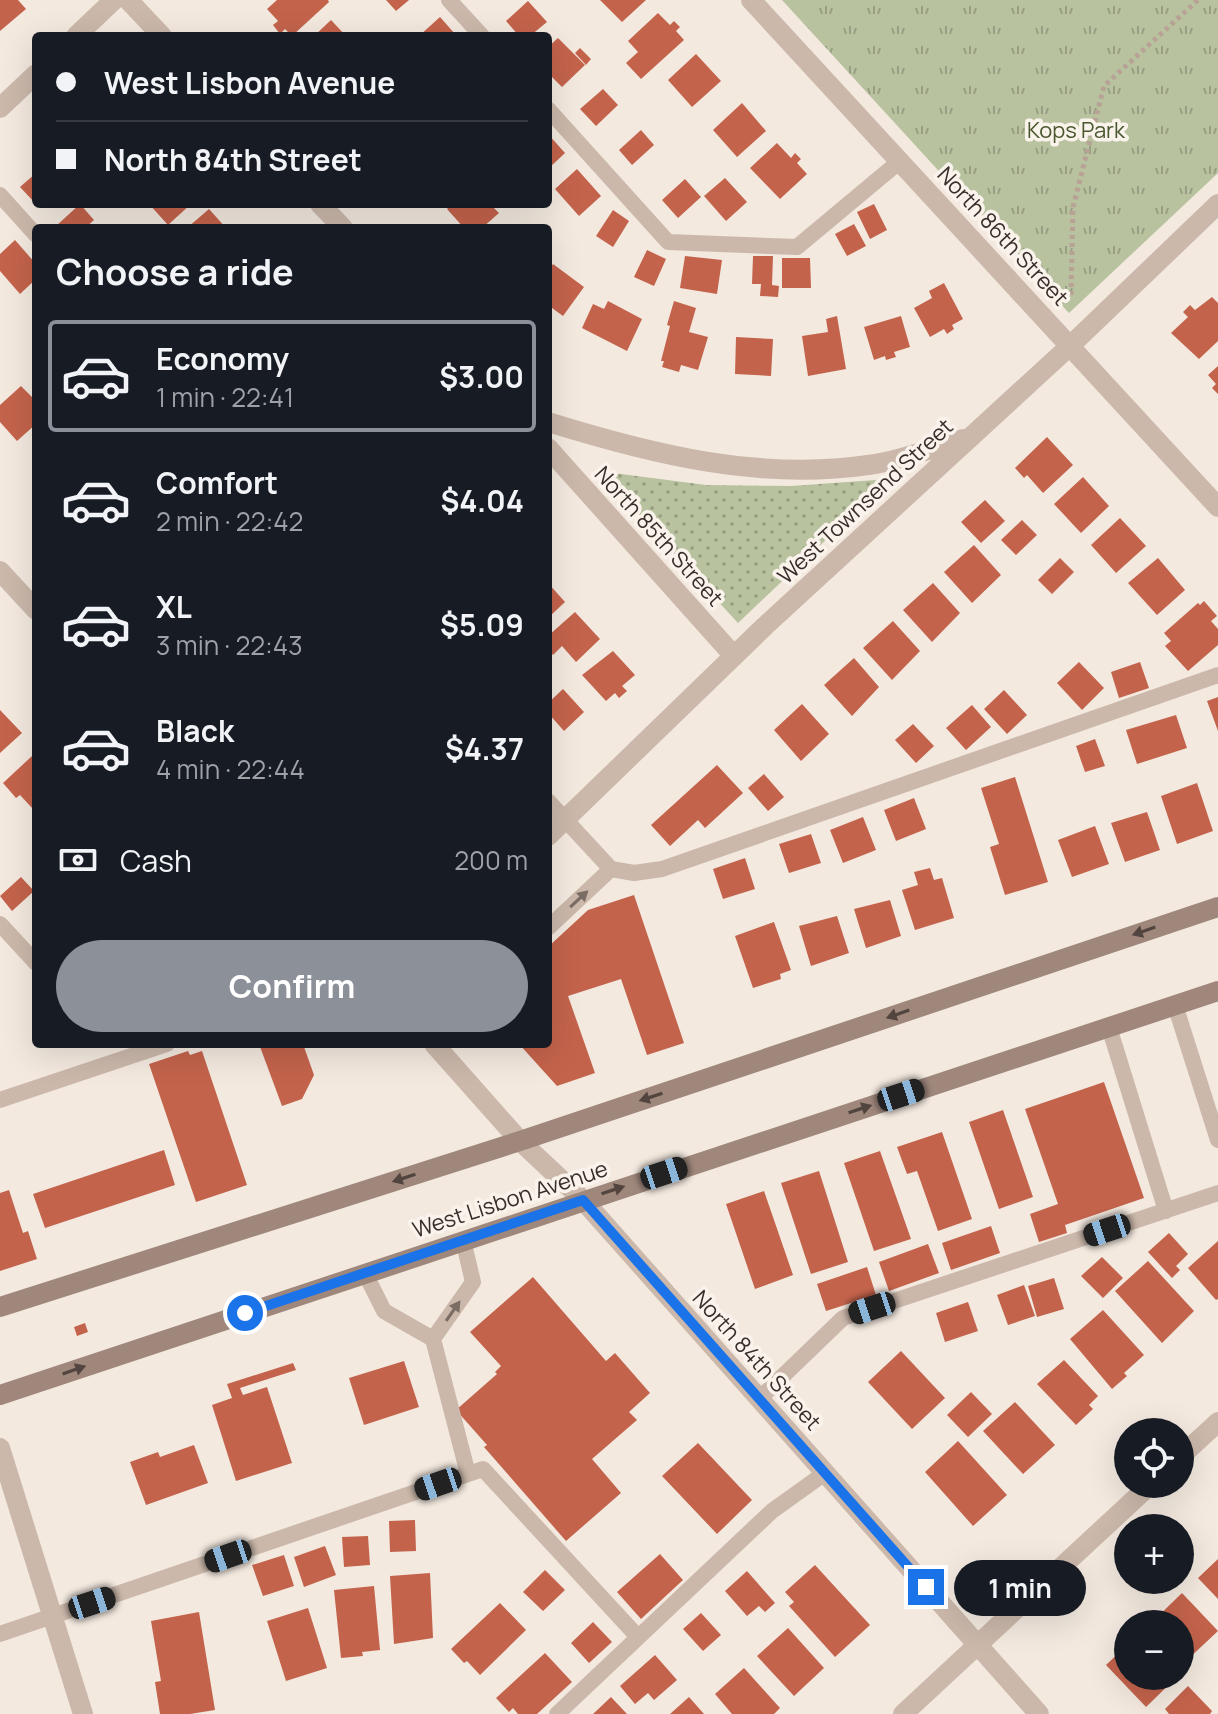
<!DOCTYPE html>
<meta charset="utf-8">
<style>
:root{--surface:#171b24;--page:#20242c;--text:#f1f3f6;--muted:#9ea1a6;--line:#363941;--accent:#8c9099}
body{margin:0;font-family:Manrope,sans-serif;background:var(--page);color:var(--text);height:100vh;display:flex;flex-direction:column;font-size:30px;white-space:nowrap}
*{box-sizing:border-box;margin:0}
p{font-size:26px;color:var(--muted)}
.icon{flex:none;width:44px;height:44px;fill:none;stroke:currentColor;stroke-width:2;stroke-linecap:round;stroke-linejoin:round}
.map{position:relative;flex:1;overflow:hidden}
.side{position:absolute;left:32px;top:224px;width:520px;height:824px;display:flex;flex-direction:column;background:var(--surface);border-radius:8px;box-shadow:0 8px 32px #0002}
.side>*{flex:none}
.banner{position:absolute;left:32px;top:32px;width:520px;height:176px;border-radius:8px;box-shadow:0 8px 32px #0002;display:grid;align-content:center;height:176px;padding:0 24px;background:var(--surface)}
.tools{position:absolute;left:1114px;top:1418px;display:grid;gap:16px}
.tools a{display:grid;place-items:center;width:80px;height:80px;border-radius:50%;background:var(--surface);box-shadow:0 8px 32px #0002;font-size:40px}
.end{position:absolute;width:36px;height:36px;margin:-18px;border:10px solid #1a73e8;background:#fff;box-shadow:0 0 0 4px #fff}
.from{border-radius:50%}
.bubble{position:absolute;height:56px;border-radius:28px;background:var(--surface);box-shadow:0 8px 32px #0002;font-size:26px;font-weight:700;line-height:56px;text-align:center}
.car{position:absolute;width:24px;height:48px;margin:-24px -12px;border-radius:10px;box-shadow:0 0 6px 2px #0007;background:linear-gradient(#222 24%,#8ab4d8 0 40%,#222 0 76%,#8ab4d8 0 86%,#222 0)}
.banner b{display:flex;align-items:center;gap:28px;height:76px;font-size:30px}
.banner b+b{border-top:2px solid var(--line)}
.banner i{width:20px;height:20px;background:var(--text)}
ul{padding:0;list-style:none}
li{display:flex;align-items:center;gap:24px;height:112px;margin:0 16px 12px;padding:0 8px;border:4px solid transparent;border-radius:8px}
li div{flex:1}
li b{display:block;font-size:30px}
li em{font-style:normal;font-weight:700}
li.selected{border-color:var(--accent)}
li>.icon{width:72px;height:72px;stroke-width:1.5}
h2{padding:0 24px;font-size:36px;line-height:96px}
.pay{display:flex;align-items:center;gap:20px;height:88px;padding:0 24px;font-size:30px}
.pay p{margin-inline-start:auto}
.primary-button{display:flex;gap:16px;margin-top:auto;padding:16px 24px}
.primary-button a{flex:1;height:92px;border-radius:48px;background:var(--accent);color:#fff;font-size:32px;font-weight:700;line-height:92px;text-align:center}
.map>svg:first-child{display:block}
</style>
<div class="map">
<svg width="1218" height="1714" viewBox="0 0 1218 1714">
<defs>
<pattern id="grass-dots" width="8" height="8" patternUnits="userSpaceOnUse" patternTransform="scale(2)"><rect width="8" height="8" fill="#b8c29f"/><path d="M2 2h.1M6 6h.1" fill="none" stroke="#979e82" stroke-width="1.8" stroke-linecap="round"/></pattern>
<pattern id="park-tufts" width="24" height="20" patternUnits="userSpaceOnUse" patternTransform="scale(2)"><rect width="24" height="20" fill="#b8c29f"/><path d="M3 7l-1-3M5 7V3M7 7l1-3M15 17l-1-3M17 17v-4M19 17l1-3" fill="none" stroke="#979e82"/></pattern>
</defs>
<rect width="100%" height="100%" fill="#f3e9df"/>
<path fill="url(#grass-dots)" d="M598,471L706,485L791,486L890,479L738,623Z"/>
<path fill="url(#park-tufts)" d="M782,0H1218V173L1069,313Z"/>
<path fill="#c4634c" d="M0,0H18L26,9L0,31Z
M277,0H328L329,2L292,36L285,29L280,34L273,25L278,21L267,9Z
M386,0H409L396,11Z
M600,0H646L622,22Z
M528,1L547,22L530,36H519L506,21Z
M658,13L670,25L674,21L680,27L676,31L684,40L641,79L626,63L638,52L628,41Z
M440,17L455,34L452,36H419Z
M331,20L346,36L351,32L355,36H314Z
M558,38L585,65L562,87L548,73V47Z
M580,48L591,59L586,65L575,53Z
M696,54L721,81L692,107L668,80Z
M603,89L618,105L596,126L580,109Z
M742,103L766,131L737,157L713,130Z
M641,130L654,145L632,165L619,150Z
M548,134L565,153L548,169Z
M777,143L791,158L795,153L801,159L797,163L807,174L780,199L750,168Z
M577,169L601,196L579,216L555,189Z
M36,173V200L34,202L20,187Z
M725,178L747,202L726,221L704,196Z
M685,179L701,197L678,218L662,200Z
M80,204L94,220L85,228H58L56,226Z
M149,204H191L168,225Z
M452,204H490L499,213L482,228H464L447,209Z
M874,204L887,230L870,239L857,212Z
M209,209L226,228H187Z
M613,210L629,221L613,247L596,236Z
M854,224L866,246L847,256L835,234Z
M15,240L36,264V279L20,294L0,271V254Z
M647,250L666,259L654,286L634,277Z
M685,256L722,260L717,294L680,288Z
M753,256H773L772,285L779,286L778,297L760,296L761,284H752Z
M782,258H810L811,288H782Z
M553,264L584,287L563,316L548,305V265L551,267Z
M944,283L963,319L952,325L954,329L947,334L944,329L930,337L914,308L932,298L929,291Z
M1212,297L1218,303V341L1199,359L1171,333L1188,317L1183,312L1190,305L1195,310Z
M608,301L642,319L627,351L582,328L593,304L604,309Z
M674,301L696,308L689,332L708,337L698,370L681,365L679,372L662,367L664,361H661L670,326L667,325Z
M837,316L846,369L808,376L802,336L828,332L826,319Z
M901,316L910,347L894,352L896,357L886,360L885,356L874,360L864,327Z
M736,337L773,339L771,376L735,374Z
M1218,366V394L1212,388L1216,384L1208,375Z
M21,386L36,401V424L17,441L0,422V405Z
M1047,437L1073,465L1043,493L1027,475L1024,478L1015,468Z
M1083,477L1109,506L1081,533L1054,504Z
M985,500L1005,521L981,543L961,522Z
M1120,518L1146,546L1116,573L1091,545Z
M1022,520L1037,535L1016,555L1001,540Z
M974,545L1001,575L972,603L944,572Z
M1060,558L1074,572L1052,594L1038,580Z
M1158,558L1185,590L1157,615L1128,583Z
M548,583L565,602L548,618Z
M933,583L960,613L932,642L903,610Z
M1204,601L1217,616L1211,621L1218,629V645L1188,671L1165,646L1171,641L1164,633L1198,603L1200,605Z
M575,612L600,639L576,662L562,646L553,655L548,649V636Z
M893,621L920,651L892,680L863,648Z
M613,651L635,675L622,686L627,691L619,698L615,693L606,701L582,675Z
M854,658L879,687L852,716L824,685Z
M1079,662L1104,688L1082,710L1057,683Z
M1140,662L1149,688L1119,698L1111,672Z
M563,689L584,712L564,731L548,713V703Z
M1004,690L1027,715L1007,734L984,709Z
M1218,697V731L1207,701Z
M802,704L829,734L801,761L774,730Z
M972,705L991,727L966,750L946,728Z
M0,710L22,733L0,753Z
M1176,715L1187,748L1137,764L1126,730Z
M913,724L934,746L916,763L895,740Z
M1095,739L1105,766L1085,772L1076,746Z
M32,756L36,760V806L33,809L20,795L16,798L3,783Z
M717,765L743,793L705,828L698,820L670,846L651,825Z
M764,774L784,797L768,811L748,788Z
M1015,777L1048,882L1005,895L990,847L999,844L981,788Z
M1197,783L1213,831L1177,844L1161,796Z
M914,798L926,829L896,841L884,810Z
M1147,812L1160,850L1125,862L1111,823Z
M863,817L876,850L843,863L830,830Z
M1095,826L1109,864L1072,877L1058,840Z
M811,834L821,863L789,873L779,844Z
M745,858L755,889L723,899L713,869Z
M930,868L934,880L942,878L954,918L915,930L902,890L918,885L914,872Z
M21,877L34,891L12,911L0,896Z
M634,895L684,1043L647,1055L621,979L568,996L595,1073L557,1086L519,1044H548V947L588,910Z
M890,900L901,936L866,948L854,909Z
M837,916L849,953L811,966L799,926Z
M774,922L791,970L780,974L781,979L753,988L735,936Z
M259,1044H303L314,1075L302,1099L282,1106Z
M188,1051L190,1055L202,1051L247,1185L196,1202L149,1064Z
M1104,1082L1144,1198L1065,1225L1067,1233L1039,1242L1030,1214L1058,1204L1025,1109Z
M1003,1110L1033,1197L999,1209L969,1122Z
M942,1132L972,1219L938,1231L917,1171L907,1174L897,1147Z
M164,1150L175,1185L45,1228L33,1194Z
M880,1151L911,1239L874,1251L844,1163Z
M819,1171L848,1262L811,1274L781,1183Z
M9,1190L23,1233L28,1231L37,1259L0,1271V1193Z
M764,1191L793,1275L755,1289L726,1204Z
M991,1226L1000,1253L951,1270L942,1243Z
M1169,1233L1188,1254L1176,1266L1180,1270L1172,1278L1148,1252Z
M1218,1241V1299L1216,1300L1188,1268Z
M928,1244L939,1273L889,1291L879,1262Z
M1102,1257L1123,1278L1103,1298L1081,1276Z
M1148,1261L1194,1311L1162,1343L1115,1291Z
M867,1267L876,1295L826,1311L817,1284Z
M533,1277L606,1361L615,1353L650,1393L629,1412L637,1420L592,1459L621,1493L566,1541L484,1447L487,1445L456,1410L497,1374L495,1372L501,1366L470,1332Z
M1054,1278L1064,1309L1037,1317L1028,1286Z
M1024,1285L1035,1316L1008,1325L997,1295Z
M968,1302L978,1331L945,1342L936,1313Z
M1103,1310L1144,1355L1124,1373L1127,1376L1112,1389L1070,1339Z
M85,1323L88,1332L77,1336L74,1327Z
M901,1351L945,1398L912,1429L868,1382Z
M1064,1360L1098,1396L1089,1405L1093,1409L1076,1425L1037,1384Z
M404,1361L419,1407L364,1425L349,1378Z
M293,1363L296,1370L240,1388L243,1395L267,1387L292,1463L236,1481L212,1405L232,1398L227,1384Z
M971,1392L992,1414L968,1437L947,1415Z
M1015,1402L1055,1445L1023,1474L983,1431Z
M958,1441L1007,1495L973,1526L925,1472Z
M698,1443L752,1500L717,1534L662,1476Z
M194,1445L208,1483L146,1505L130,1462L158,1452L160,1457Z
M415,1520L416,1551L390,1552L389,1521Z
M368,1536L370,1565L344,1567L342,1537Z
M325,1546L336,1575L304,1587L294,1557Z
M660,1554L683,1580L641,1619L617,1592Z
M284,1555L294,1586L263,1596L252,1565Z
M1218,1559V1599L1198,1578Z
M815,1565L870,1625L835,1657L789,1606L794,1602L785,1592Z
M545,1570L565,1590L543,1611L523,1592Z
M747,1571L775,1603L765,1612L759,1606L747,1616L725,1591Z
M430,1573L433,1638L394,1644L390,1576Z
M374,1586L380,1650L362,1652L363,1656L341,1658L334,1590Z
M1182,1593L1218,1631L1186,1661L1180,1654V1624H1150Z
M500,1603L526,1630L480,1675L467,1661L464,1663L451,1649Z
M308,1608L327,1668L286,1681L267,1621Z
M199,1612L215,1710L190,1714H160L155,1682L161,1681L151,1621Z
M701,1613L721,1635L703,1651L683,1629Z
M593,1622L612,1642L589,1663L571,1643Z
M788,1628L824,1668L794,1696L757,1656Z
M1128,1644V1676H1178L1146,1707L1106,1665Z
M545,1653L572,1682L537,1714H518L513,1708L509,1712L496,1698Z
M655,1655L677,1680L654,1700L648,1693L635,1704L620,1686Z
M744,1668L780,1708L774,1714H732L715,1694Z
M1188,1686L1212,1711L1210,1714H1169L1165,1709Z
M611,1697L627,1714H593Z
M689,1697L704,1714H670Z"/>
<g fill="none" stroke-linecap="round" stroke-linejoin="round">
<path stroke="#b7a295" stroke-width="5" stroke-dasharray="4 4" stroke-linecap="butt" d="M1071,295L1073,207L1104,86L1198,0"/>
<path stroke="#cbb8ab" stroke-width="16" d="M449,0L482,36
M548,109L668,242L797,247L900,161
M0,195L36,235
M548,801L611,869L634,873L662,869L1218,675
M0,924L36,963
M548,928L611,869
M1175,1005L1218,1140
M1109,1027L1166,1211
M0,1100L167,1044
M365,1273L384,1311L433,1339L473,1282L463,1240
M433,1339L468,1474
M759,1399L843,1318L1218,1193
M0,1634L483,1469L638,1637
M557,1714L772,1511L825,1473"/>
<path stroke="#cbb8ab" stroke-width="20" d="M128,0L162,36
M751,0L1218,507
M76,36L114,0
M0,108L36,74
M320,204L343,228
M548,422C651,454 759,481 868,465C900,461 932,448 963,439
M548,448L734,656
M548,836L765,626L1071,345L1218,204
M0,1448L83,1714
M1180,1457L1218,1422
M903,1714L1151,1484"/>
<path stroke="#cbb8ab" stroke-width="20" d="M0,571L36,610
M434,1044L520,1141L583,1200L1039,1714"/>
<path stroke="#9f877c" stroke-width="20" d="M0,1307L520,1141L1218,907
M0,1395L1218,991"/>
</g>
<defs><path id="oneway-solid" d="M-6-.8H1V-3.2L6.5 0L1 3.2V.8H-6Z" transform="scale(2)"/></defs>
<g fill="#7b6c64">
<use href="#oneway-solid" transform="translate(579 899) rotate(-43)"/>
<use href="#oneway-solid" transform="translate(453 1311) rotate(-55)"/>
</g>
<g fill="#52443e">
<use href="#oneway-solid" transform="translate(1144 931) rotate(161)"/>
<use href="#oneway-solid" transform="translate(898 1014) rotate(161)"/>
<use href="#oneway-solid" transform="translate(651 1097) rotate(162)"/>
<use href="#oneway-solid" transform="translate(860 1109) rotate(-18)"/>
<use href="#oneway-solid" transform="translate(404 1178) rotate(162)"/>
<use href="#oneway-solid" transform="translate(613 1190) rotate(-18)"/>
<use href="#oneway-solid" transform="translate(74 1370) rotate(-19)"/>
</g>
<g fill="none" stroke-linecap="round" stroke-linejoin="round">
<path stroke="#1a73e8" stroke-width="10" d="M245,1313L583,1200L926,1587"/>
</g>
<g text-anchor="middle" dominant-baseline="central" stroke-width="7" stroke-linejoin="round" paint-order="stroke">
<g font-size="22" fill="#4a572e" stroke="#faf3ec">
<text x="1076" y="130">Kops Park</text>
</g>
<g font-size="22" fill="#392e2a" stroke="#faf3ec">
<text transform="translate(1003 236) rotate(47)">North 86th Street</text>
<text transform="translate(865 501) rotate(-43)">West Townsend Street</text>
<text transform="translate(659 536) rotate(48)">North 85th Street</text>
<text transform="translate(510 1199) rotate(-18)">West Lisbon Avenue</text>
<text transform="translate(757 1360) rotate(48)">North 84th Street</text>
</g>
</g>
</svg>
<div class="tools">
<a><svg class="icon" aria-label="locate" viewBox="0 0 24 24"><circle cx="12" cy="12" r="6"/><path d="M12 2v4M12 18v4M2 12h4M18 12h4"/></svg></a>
<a>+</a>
<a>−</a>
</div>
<i class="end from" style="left:245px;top:1313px"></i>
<i class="end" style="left:926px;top:1587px"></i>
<div class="bubble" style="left:954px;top:1560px;width:132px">1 min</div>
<i class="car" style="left:901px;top:1095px;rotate:72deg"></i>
<i class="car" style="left:664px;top:1173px;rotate:72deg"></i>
<i class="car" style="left:1107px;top:1230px;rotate:252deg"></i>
<i class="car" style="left:872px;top:1308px;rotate:252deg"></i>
<i class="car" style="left:438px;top:1484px;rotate:251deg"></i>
<i class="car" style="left:228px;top:1556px;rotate:251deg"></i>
<i class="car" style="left:92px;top:1603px;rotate:72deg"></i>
<div class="banner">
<b><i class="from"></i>West Lisbon Avenue</b>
<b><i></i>North 84th Street</b>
</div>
<section class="side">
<h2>Choose a ride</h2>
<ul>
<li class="selected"><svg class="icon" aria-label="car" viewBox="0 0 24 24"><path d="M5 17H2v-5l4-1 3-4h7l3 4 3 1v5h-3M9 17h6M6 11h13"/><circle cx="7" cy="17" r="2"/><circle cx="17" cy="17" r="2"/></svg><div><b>Economy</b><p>1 min · 22:41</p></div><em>$3.00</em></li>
<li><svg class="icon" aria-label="car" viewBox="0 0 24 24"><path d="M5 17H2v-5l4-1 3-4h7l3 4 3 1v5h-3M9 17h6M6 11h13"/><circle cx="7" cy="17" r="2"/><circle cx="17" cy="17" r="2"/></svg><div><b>Comfort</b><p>2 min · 22:42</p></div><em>$4.04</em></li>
<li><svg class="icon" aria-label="car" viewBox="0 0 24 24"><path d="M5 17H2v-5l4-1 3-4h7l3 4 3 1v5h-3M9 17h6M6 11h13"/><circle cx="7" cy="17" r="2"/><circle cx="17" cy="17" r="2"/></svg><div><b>XL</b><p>3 min · 22:43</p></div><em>$5.09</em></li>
<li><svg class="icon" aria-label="car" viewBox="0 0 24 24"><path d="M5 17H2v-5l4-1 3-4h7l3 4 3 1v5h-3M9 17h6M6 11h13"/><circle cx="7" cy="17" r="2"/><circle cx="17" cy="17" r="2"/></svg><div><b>Black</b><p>4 min · 22:44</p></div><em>$4.37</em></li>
</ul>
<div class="pay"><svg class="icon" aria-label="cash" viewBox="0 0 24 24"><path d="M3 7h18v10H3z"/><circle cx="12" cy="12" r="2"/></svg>Cash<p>200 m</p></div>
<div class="primary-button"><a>Confirm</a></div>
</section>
</div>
